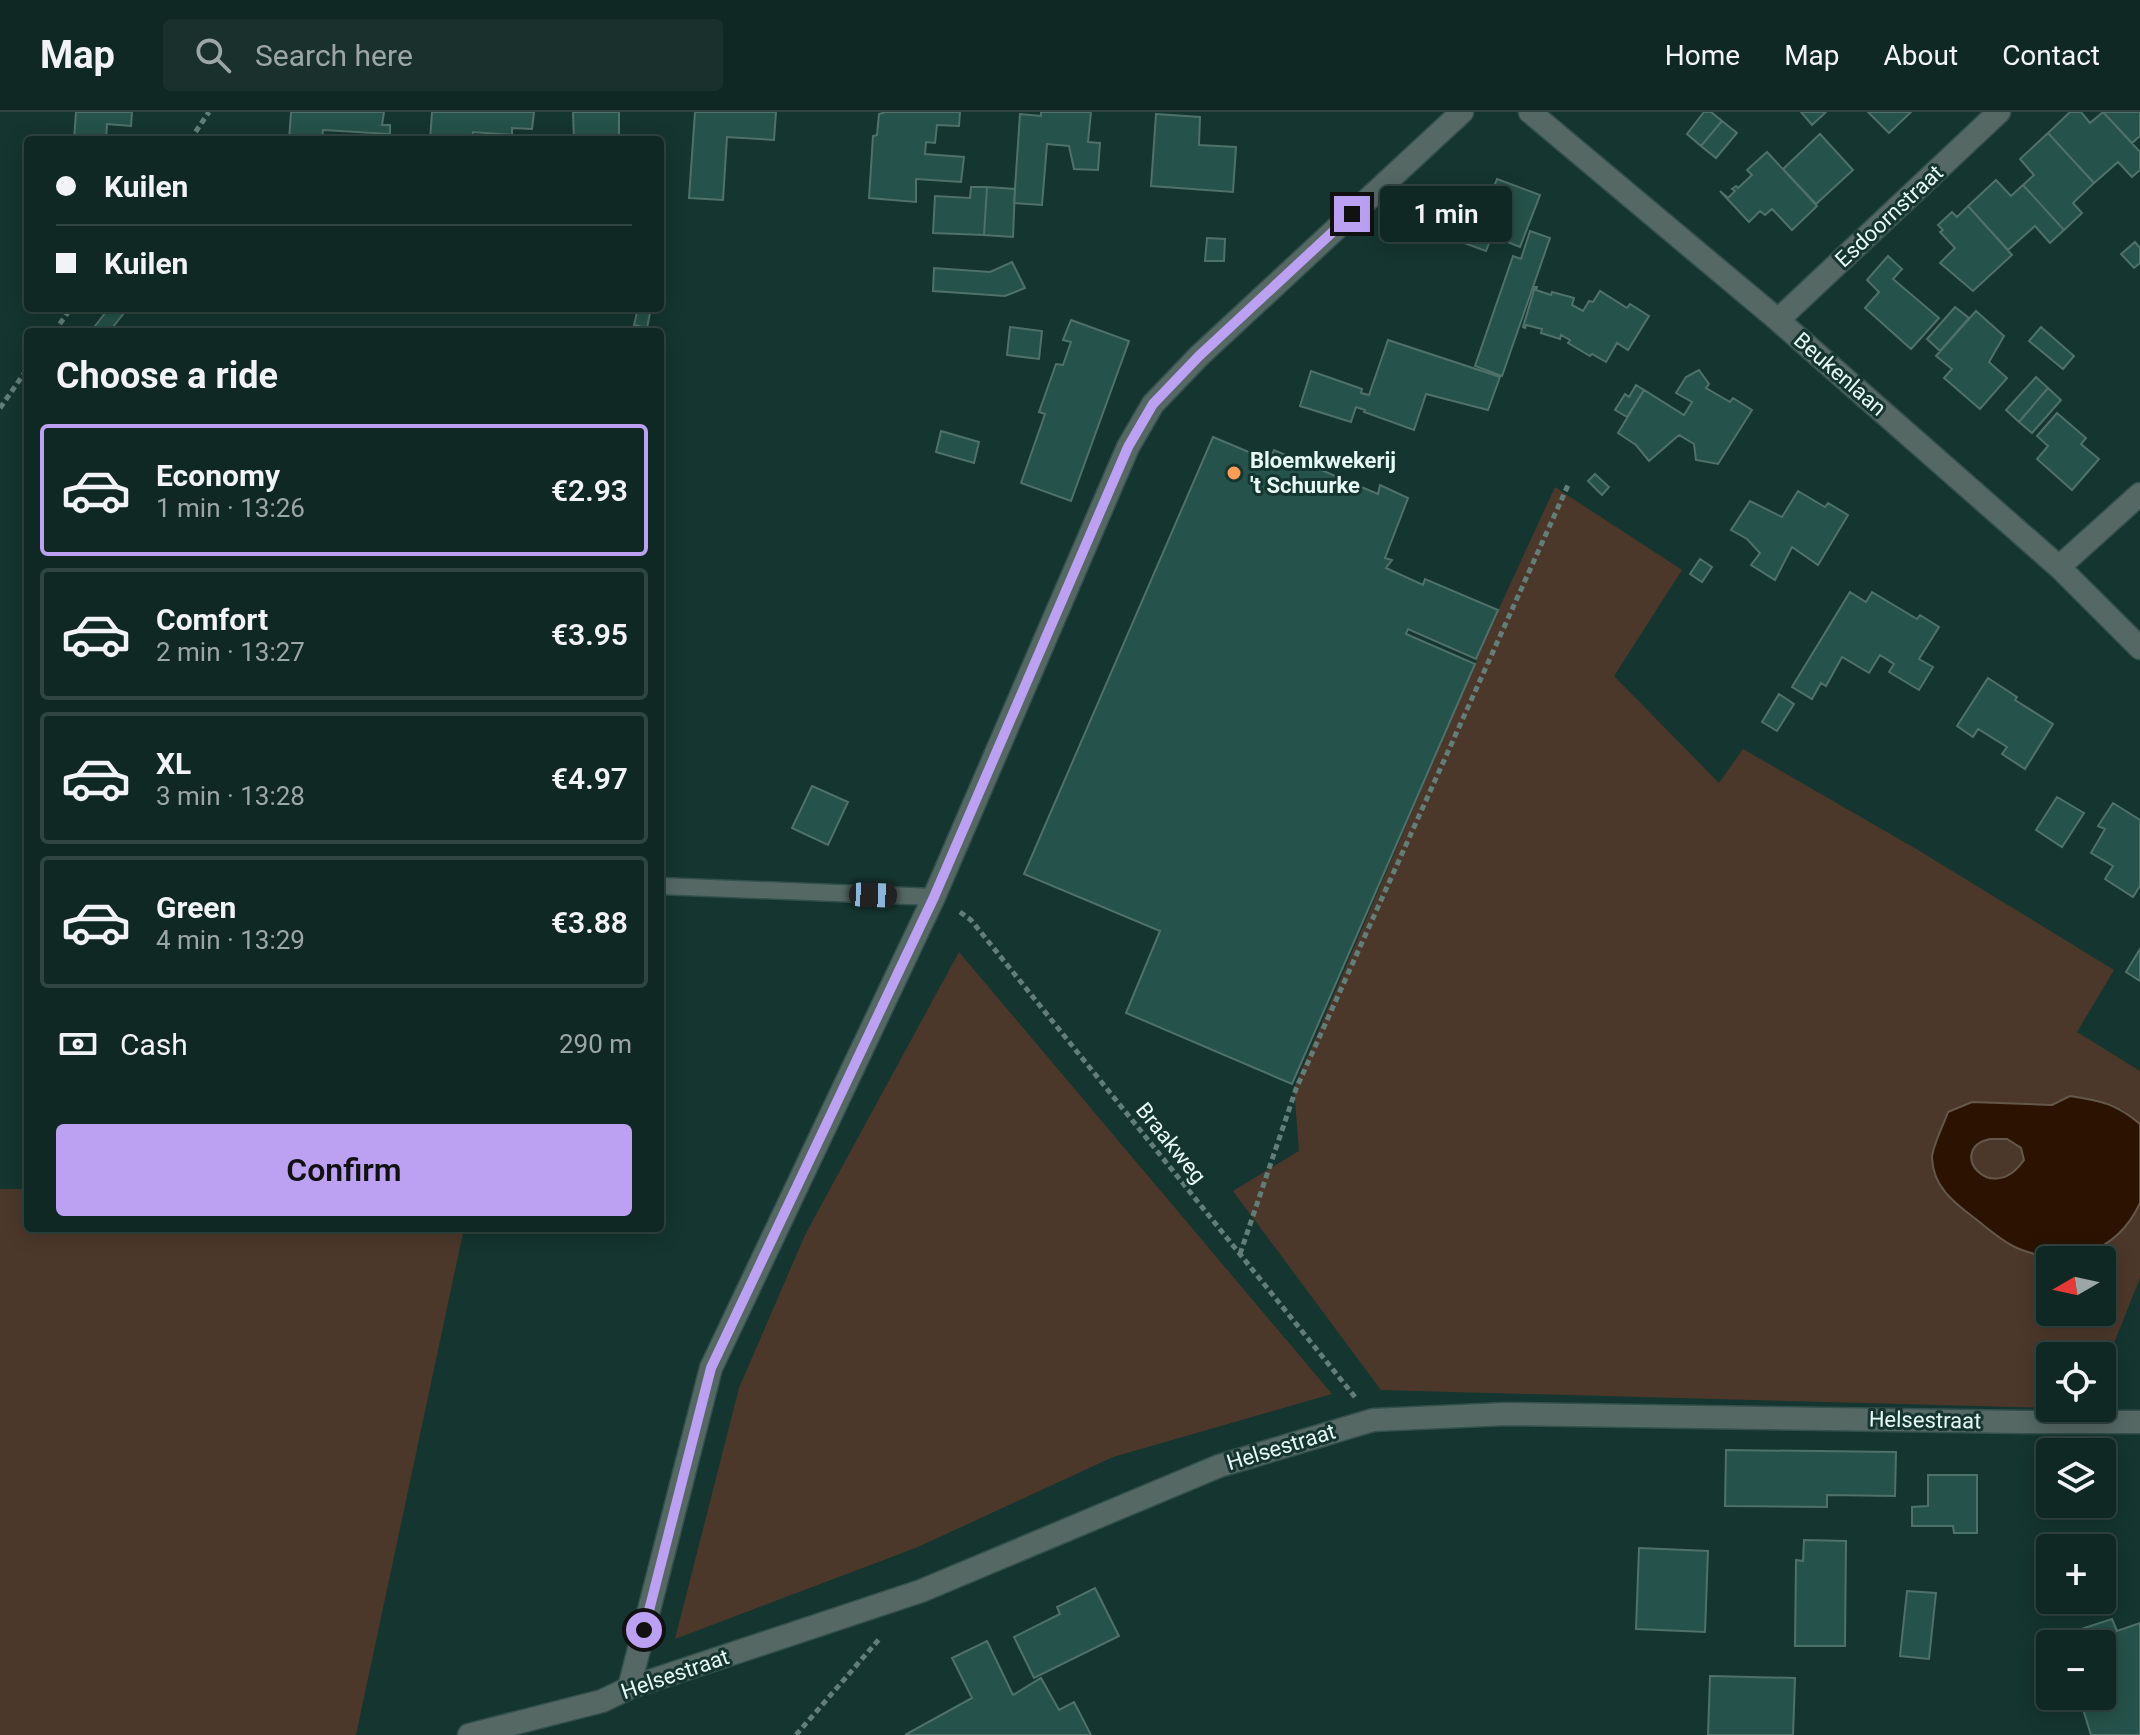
<!DOCTYPE html>
<meta charset="utf-8">
<style>
:root{--surface:#102824;--page:#19302c;--text:#f1f3f6;--muted:#9ca6a6;--line:#304441;--accent:#bca0f2}
body{margin:0;font-family:Roboto,sans-serif;background:var(--page);color:var(--text);height:100vh;display:flex;flex-direction:column;font-size:30px;white-space:nowrap}
*{box-sizing:border-box;margin:0}
p{font-size:26px;color:var(--muted)}
.icon{flex:none;width:44px;height:44px;fill:none;stroke:currentColor;stroke-width:2;stroke-linecap:round;stroke-linejoin:round}
.map{position:relative;flex:1;overflow:hidden}
.side{position:absolute;left:24px;top:216px;width:640px;height:904px;display:flex;flex-direction:column;background:var(--surface);border-radius:8px;box-shadow:0 4px 20px #0003,0 0 0 2px var(--line)}
.side>*{flex:none}
.hud{position:absolute;left:24px;top:24px;width:640px;height:176px;border-radius:8px;box-shadow:0 4px 20px #0003,0 0 0 2px var(--line);display:grid;align-content:center;height:176px;padding:0 32px;background:var(--surface)}
.needle{width:52px;rotate:261deg}
.tools{position:absolute;left:2036px;top:1134px;display:grid;gap:16px}
.tools a{display:grid;place-items:center;width:80px;height:80px;border-radius:8px;background:var(--surface);box-shadow:0 4px 20px #0003,0 0 0 2px var(--line);font-size:40px}
.end{position:absolute;width:36px;height:36px;margin:-18px;border:10px solid #bca0f2;background:#111;box-shadow:0 0 0 4px #111}
.from{border-radius:50%}
.bubble{position:absolute;height:56px;border-radius:8px;background:var(--surface);box-shadow:0 4px 20px #0003,0 0 0 2px var(--line);font-size:26px;font-weight:600;line-height:56px;text-align:center}
.car{position:absolute;width:24px;height:48px;margin:-24px -12px;border-radius:10px;box-shadow:0 0 6px 2px #0007;background:linear-gradient(#222 24%,#8ab4d8 0 40%,#222 0 76%,#8ab4d8 0 86%,#222 0)}
.hud b{display:flex;align-items:center;gap:28px;height:76px;font-size:30px}
.hud b+b{border-top:2px solid var(--line)}
.hud i{width:20px;height:20px;background:var(--text)}
ul{padding:0;list-style:none}
li{display:flex;align-items:center;gap:24px;height:132px;margin:0 16px 12px;padding:0 16px;border:4px solid var(--line);border-radius:8px}
li div{flex:1}
li b{display:block;font-size:30px}
li em{font-style:normal;font-weight:600}
li.active{border-color:var(--accent)}
li>.icon{width:72px;height:72px;stroke-width:1.5}
h2{padding:0 32px;font-size:36px;line-height:96px}
.pay{display:flex;align-items:center;gap:20px;height:88px;padding:0 32px;font-size:30px}
.pay p{margin-inline-start:auto}
.primary-button{display:flex;gap:16px;margin-top:auto;padding:16px 32px}
.primary-button a{flex:1;height:92px;border-radius:8px;background:var(--accent);color:#111;font-size:32px;font-weight:600;line-height:92px;text-align:center}
header{display:flex;align-items:center;gap:48px;box-sizing:border-box;height:112px;padding:0 40px;background:var(--surface);border-bottom:2px solid var(--line)}
header strong{font-size:38px}
nav{display:flex;gap:44px;margin-inline-start:auto;font-size:28px}
.search{width:560px;height:72px;background:var(--page);display:flex;align-items:center;gap:20px;box-sizing:border-box;padding:0 28px;border-radius:8px;color:var(--muted);font-size:30px}
.map>svg:first-child{display:block}
</style>
<header>
<strong>Map</strong>
<div class="search"><svg class="icon" aria-label="search" viewBox="0 0 24 24"><circle cx="10" cy="10" r="6"/><path d="M15 15l6 6"/></svg>Search here</div>
<nav><a>Home</a><a>Map</a><a>About</a><a>Contact</a></nav>
</header>
<div class="map">
<svg width="2140" height="1623" viewBox="0 0 2140 1623">
<rect width="100%" height="100%" fill="#153530"/>
<path fill="#4c382b" fill-rule="evenodd" d="M1555,375L1682,458L1614,564L1719,671L1743,637L1918,738L2114,858L2077,920L2140,959V1013L2122,997L1972,990L1957,1093L2014,1135L2135,1101L2140,1091V1166L2102,1261V1244H2050V1296H2088L2087,1297L1381,1278L1233,1079L1299,1039L1294,976L1497,501ZM2050,1148H2102V1200H2050Z
M959,840L1332,1282L1113,1345L918,1435L675,1527L739,1276L805,1123Z
M1990,1027H2007L2021,1036L2024,1048C1990,1096 1945,1037 1990,1027Z
M0,1077H28V1116H464L356,1623H0Z"/>
<path fill="#2c1301" stroke="#64584a" stroke-width="2" fill-rule="evenodd" d="M2070,984C2101,989 2115,991 2140,1012V1091C2117,1141 2066,1157 2017,1136C2003,1130 1989,1118 1977,1108C1956,1092 1933,1076 1932,1046C1932,1035 1944,1012 1948,1000L1972,990L2052,993ZM1990,1027H2007L2021,1036L2024,1048C1991,1096 1945,1037 1990,1027Z"/>
<path fill="#25524a" stroke="#50716a" stroke-width="2" d="M76,0H132L131,14L107,12L106,28H74Z
M291,0H384L382,13H390V22L323,18L322,28H289Z
M432,0H534L532,17L512,16V23L473,20L472,28H430Z
M573,0H619V28H574Z
M695,0H776L774,28L727,25L723,88L689,86Z
M886,0H960L959,14L937,13L935,31L926,30L925,42L964,45L961,70L916,67V90L869,86L873,24L877,23L879,2Z
M1041,0H1091L1088,30L1100,31L1098,58L1074,57L1069,34L1047,32L1042,93L1014,91L1020,2L1041,4Z
M1704,0H1711L1722,9L1701,34L1687,22Z
M1801,0H1826L1812,13Z
M1868,0H1911L1889,21Z
M2070,0H2081L2090,11L2103,0L2140,40V58L2132,65L2118,50L2094,71L2048,21Z
M2103,0H2140V24L2132,31Z
M1156,2L1200,5L1199,33L1236,35L1233,80L1151,74Z
M1722,9L1737,21L1716,46L1701,34Z
M2048,21L2094,71L2073,91L2082,101L2064,118L2023,73L2034,63L2020,47Z
M1820,22L1853,58L1816,92L1783,57Z
M1767,40L1817,94L1792,118L1772,97L1765,103L1760,99L1749,110L1720,79L1728,86L1735,79L1732,77L1736,74L1738,76L1752,63L1747,58Z
M1497,67L1540,83L1520,135L1492,124L1486,139L1453,127L1468,88L1486,95Z
M1996,68L2011,84L2023,73L2064,118L2050,131L2035,114L2008,138L1968,94Z
M971,75H987L984,123L933,121L935,84L970,86Z
M987,75L1015,77L1013,125L984,123Z
M1968,94L2012,143L1973,179L1940,151L1955,136L1940,120L1943,118L1938,113L1952,100L1957,105Z
M1530,119L1550,126L1502,264L1475,254L1513,144L1521,147Z
M1207,126L1225,127L1224,149H1205Z
M2135,130L2140,136V151L2134,156L2121,142Z
M1888,144L1902,157L1893,167L1939,206L1911,237L1865,196L1879,180L1867,168Z
M1012,150L1025,176L1005,184L933,179L934,156L990,160Z
M1535,175H1537L1536,178L1551,183L1552,180L1574,186L1572,193L1583,199L1589,189L1593,190L1600,179L1627,196L1630,192L1649,204L1628,238L1617,231L1606,250L1592,242L1590,244L1568,231L1570,228L1561,223L1560,227L1541,221L1542,217L1526,213L1525,216L1523,215Z
M1955,195L1969,206L1940,239L1927,227Z
M109,196H117L124,201L109,220H102L95,214Z
M638,196H651L647,216L634,213Z
M1976,199L2004,224L1989,250L2007,266L1980,297L1944,266L1952,257L1936,244Z
M1071,208L1129,229L1071,389L1021,371L1045,302L1039,300L1056,252L1063,253L1071,230L1063,228Z
M1010,215L1042,219L1039,247L1007,243Z
M2041,215L2074,244L2063,257L2029,229Z
M1388,228L1500,265L1488,298L1426,282L1414,318L1364,300L1365,298L1356,295L1351,310L1300,294L1311,259L1362,277L1361,281L1369,283Z
M1699,258L1709,272L1706,276L1730,290L1733,286L1752,298L1718,352L1696,348L1694,332L1679,323L1649,349L1636,333L1618,321L1644,278L1684,303L1692,290L1676,281L1686,265Z
M2036,265L2048,276L2019,310L2006,298Z
M1636,273L1644,278L1627,305L1615,298L1625,282L1629,285Z
M2048,276L2061,288L2032,321L2019,310Z
M2057,301L2086,326L2081,332L2099,347L2072,378L2037,347L2048,334L2037,324Z
M941,319L979,330L974,351L936,340Z
M1213,325L1270,349L1274,338L1378,382L1380,373L1408,386L1385,446L1392,448L1386,456L1423,473L1425,467L1498,498L1476,547L1408,517L1406,522L1475,552L1292,972L1126,901L1160,819L1024,762Z
M1595,362L1609,375L1602,383L1588,369Z
M1798,379L1825,395L1828,391L1848,403L1818,453L1792,435L1775,468L1751,453L1760,441L1747,427L1731,418L1750,389L1782,405Z
M1700,447L1712,455L1702,470L1690,462Z
M1850,480L1866,490L1872,480L1917,507L1920,503L1939,515L1919,547L1933,555L1919,578L1889,560L1894,552L1880,543L1869,561L1842,545L1826,574L1821,571L1812,587L1792,575Z
M1988,566L2017,585L2015,588L2053,612L2025,657L2002,642L2007,635L1978,617L1973,625L1957,614Z
M1779,582L1794,592L1777,619L1762,610Z
M812,674L848,690L828,733L792,716Z
M2057,685L2084,701L2062,735L2036,718Z
M2113,691L2140,708V774L2133,785L2105,767L2113,754L2091,741L2105,717L2098,714Z
M2140,837V869L2126,860Z
M1726,1338L1896,1340L1895,1384L1827,1383V1395L1725,1394Z
M1928,1363H1977V1421H1954L1953,1414H1912V1395L1928,1394Z
M1804,1428L1846,1429L1845,1534H1795L1796,1448L1803,1449Z
M1639,1436L1708,1439L1705,1520L1636,1517Z
M1095,1476L1119,1524L1034,1566L1014,1525L1060,1502L1057,1495Z
M1907,1479L1936,1481L1929,1547L1900,1544Z
M2112,1507L2117,1519L2140,1511V1623H2091L2079,1584H2102V1532H2062L2060,1524Z
M987,1529L1013,1583L1041,1566L1059,1598L1074,1590L1091,1623H905L972,1586L952,1546Z
M1710,1564L1795,1566L1793,1623H1708Z"/>
<g fill="none" stroke-linecap="round" stroke-linejoin="round">
<defs>
<path id="service" d="M660,774L934,785"/>
<path id="minor" d="M1530,0L1778,208L2059,455L2140,536
M1778,208L1999,0
M2059,455L2140,382
M629,1576L711,1256L934,785L1128,335L1153,292L1199,244L1462,0
M469,1623L602,1589L629,1576L921,1479L1219,1354L1373,1308L1506,1302L2023,1310H2140"/>
</defs>
<use href="#service" stroke="#32504c" stroke-width="19"/>
<use href="#minor" stroke="#32504c" stroke-width="25"/>
<path stroke="#637e79" stroke-width="5" stroke-dasharray="6 4" stroke-linecap="butt" d="M190,28L209,0
M54,220L71,196
M0,296L28,256
M960,800L971,808L1355,1285
M1240,1142L1296,977L1569,371
M796,1623L881,1525"/>
<use href="#service" stroke="#556864" stroke-width="16"/>
<use href="#minor" stroke="#556864" stroke-width="22"/>
</g>
<g fill="none" stroke-linecap="round" stroke-linejoin="round">
<path stroke="#bca0f2" stroke-width="10" d="M644,1518L711,1256L934,785L1128,335L1153,292L1199,244L1352,102"/>
</g>
<circle fill="#fc9d54" stroke="#153530" stroke-width="3" cx="1234" cy="361" r="8"/>
<g text-anchor="middle" dominant-baseline="central" stroke-width="6" stroke-linejoin="round" paint-order="stroke">
<g font-size="22" fill="#e7f9f5" stroke="#153530">
<text transform="translate(1889 104) rotate(-43)">Esdoornstraat</text>
<text transform="translate(1840 262) rotate(41)">Beukenlaan</text>
<text transform="translate(1171 1031) rotate(51)">Braakweg</text>
<text transform="translate(1925 1308) rotate(1)">Helsestraat</text>
<text transform="translate(1281 1335) rotate(-17)">Helsestraat</text>
<text transform="translate(675 1562) rotate(-19)">Helsestraat</text>
</g>
<g font-size="22" font-weight="bold" fill="#e7f9f5" stroke="#153530" text-anchor="start">
<text x="1250" y="348">Bloemkwekerij<tspan x="1250" dy="25">'t Schuurke</tspan></text>
</g>
</g>
</svg>
<div class="tools">
<a><svg class="needle" viewBox="-14 -14 28 28"><path d="M0-13l5 13h-10z" fill="#e53935"/><path d="M0 13l5-13h-10z" fill="#9ca6a6"/></svg></a>
<a><svg class="icon" aria-label="locate" viewBox="0 0 24 24"><circle cx="12" cy="12" r="6"/><path d="M12 2v4M12 18v4M2 12h4M18 12h4"/></svg></a>
<a><svg class="icon" aria-label="layers" viewBox="0 0 24 24"><path d="M12 4l9 5-9 5-9-5zM3 14l9 5 9-5"/></svg></a>
<a>+</a>
<a>−</a>
</div>
<i class="end from" style="left:644px;top:1518px"></i>
<i class="end" style="left:1352px;top:102px"></i>
<div class="bubble" style="left:1380px;top:74px;width:132px">1 min</div>
<i class="car" style="left:873px;top:783px;rotate:92deg"></i>
<div class="hud">
<b><i class="from"></i>Kuilen</b>
<b><i></i>Kuilen</b>
</div>
<section class="side">
<h2>Choose a ride</h2>
<ul>
<li class="active"><svg class="icon" aria-label="car" viewBox="0 0 24 24"><path d="M5 17H2v-5l4-1 3-4h7l3 4 3 1v5h-3M9 17h6M6 11h13"/><circle cx="7" cy="17" r="2"/><circle cx="17" cy="17" r="2"/></svg><div><b>Economy</b><p>1 min · 13:26</p></div><em>€2.93</em></li>
<li><svg class="icon" aria-label="car" viewBox="0 0 24 24"><path d="M5 17H2v-5l4-1 3-4h7l3 4 3 1v5h-3M9 17h6M6 11h13"/><circle cx="7" cy="17" r="2"/><circle cx="17" cy="17" r="2"/></svg><div><b>Comfort</b><p>2 min · 13:27</p></div><em>€3.95</em></li>
<li><svg class="icon" aria-label="car" viewBox="0 0 24 24"><path d="M5 17H2v-5l4-1 3-4h7l3 4 3 1v5h-3M9 17h6M6 11h13"/><circle cx="7" cy="17" r="2"/><circle cx="17" cy="17" r="2"/></svg><div><b>XL</b><p>3 min · 13:28</p></div><em>€4.97</em></li>
<li><svg class="icon" aria-label="car" viewBox="0 0 24 24"><path d="M5 17H2v-5l4-1 3-4h7l3 4 3 1v5h-3M9 17h6M6 11h13"/><circle cx="7" cy="17" r="2"/><circle cx="17" cy="17" r="2"/></svg><div><b>Green</b><p>4 min · 13:29</p></div><em>€3.88</em></li>
</ul>
<div class="pay"><svg class="icon" aria-label="cash" viewBox="0 0 24 24"><path d="M3 7h18v10H3z"/><circle cx="12" cy="12" r="2"/></svg>Cash<p>290 m</p></div>
<div class="primary-button"><a>Confirm</a></div>
</section>
</div>
